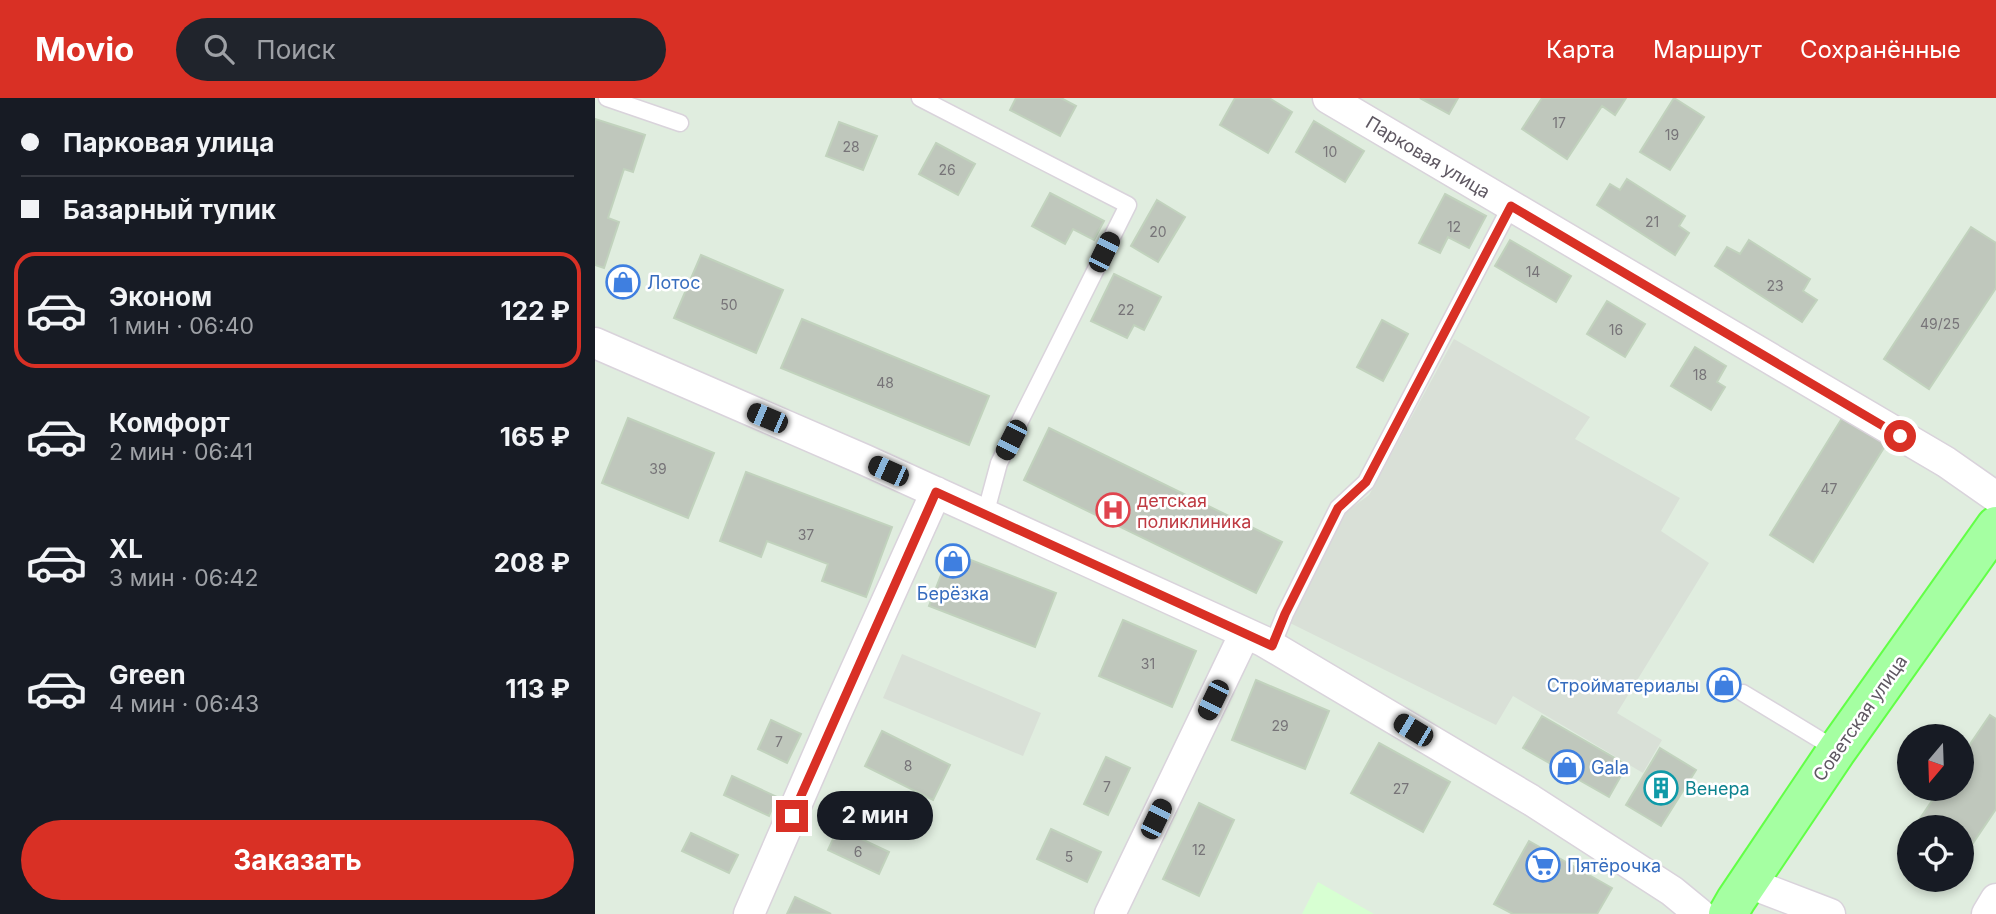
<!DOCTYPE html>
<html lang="ru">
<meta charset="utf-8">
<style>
:root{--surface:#171b24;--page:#20242c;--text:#f1f3f6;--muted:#9ea1a6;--line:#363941;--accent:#d93025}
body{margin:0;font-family:Inter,sans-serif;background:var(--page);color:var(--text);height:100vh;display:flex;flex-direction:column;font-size:26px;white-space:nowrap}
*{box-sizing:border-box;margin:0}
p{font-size:23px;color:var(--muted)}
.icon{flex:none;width:38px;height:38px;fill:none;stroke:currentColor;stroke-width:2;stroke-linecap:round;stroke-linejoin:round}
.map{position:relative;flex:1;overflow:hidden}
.sheet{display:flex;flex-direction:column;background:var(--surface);width:595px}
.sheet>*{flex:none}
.banner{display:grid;align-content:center;height:154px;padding:0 21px;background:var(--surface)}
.needle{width:46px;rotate:199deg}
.buttons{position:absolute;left:1302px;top:626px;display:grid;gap:14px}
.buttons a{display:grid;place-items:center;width:77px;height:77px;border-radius:50%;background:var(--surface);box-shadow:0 4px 10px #0003;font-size:35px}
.end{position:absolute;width:32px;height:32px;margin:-16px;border:9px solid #d93025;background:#fff;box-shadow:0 0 0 4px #fff}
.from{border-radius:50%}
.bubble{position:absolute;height:49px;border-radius:24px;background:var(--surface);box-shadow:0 4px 10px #0003;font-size:23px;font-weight:700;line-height:49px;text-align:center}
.car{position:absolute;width:21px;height:42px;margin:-21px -10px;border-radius:9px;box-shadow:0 0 5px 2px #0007;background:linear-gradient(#222 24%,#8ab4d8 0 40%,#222 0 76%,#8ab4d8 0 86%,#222 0)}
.banner b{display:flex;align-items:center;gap:24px;height:66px;font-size:26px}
.banner b+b{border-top:2px solid var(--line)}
.banner i{width:18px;height:18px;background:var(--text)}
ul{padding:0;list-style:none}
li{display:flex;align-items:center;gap:21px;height:116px;margin:0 14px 10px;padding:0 7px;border:4px solid transparent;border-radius:21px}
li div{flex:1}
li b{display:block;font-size:26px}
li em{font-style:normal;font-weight:700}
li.selected{border-color:var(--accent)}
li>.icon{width:63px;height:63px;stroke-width:1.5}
.button{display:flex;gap:14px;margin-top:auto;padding:14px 21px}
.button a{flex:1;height:80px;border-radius:42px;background:var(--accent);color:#fff;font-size:28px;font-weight:700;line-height:80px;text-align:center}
header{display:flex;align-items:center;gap:42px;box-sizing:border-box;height:98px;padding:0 35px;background:var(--accent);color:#fff}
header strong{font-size:33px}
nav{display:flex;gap:38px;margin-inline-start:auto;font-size:24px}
.search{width:490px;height:63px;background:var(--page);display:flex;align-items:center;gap:18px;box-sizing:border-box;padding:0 24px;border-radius:38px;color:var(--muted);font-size:26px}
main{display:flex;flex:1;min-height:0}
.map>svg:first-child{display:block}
</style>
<header>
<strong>Movio</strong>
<div class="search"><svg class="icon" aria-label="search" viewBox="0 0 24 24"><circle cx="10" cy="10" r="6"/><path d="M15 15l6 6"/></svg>Поиск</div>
<nav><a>Карта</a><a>Маршрут</a><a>Сохранённые</a></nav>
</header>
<main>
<section class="sheet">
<div class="banner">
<b><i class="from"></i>Парковая улица</b>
<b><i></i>Базарный тупик</b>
</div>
<ul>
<li class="selected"><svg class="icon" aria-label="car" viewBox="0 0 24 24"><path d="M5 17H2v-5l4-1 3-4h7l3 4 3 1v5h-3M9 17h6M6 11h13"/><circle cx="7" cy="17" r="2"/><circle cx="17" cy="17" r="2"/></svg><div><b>Эконом</b><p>1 мин · 06:40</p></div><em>122 ₽</em></li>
<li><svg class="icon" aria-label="car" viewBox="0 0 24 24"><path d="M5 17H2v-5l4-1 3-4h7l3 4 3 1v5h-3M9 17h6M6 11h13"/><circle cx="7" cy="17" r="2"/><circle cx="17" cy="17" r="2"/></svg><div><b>Комфорт</b><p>2 мин · 06:41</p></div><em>165 ₽</em></li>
<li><svg class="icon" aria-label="car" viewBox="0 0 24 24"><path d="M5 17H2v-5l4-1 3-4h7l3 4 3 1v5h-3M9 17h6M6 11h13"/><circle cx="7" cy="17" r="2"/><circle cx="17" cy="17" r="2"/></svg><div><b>XL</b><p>3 мин · 06:42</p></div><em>208 ₽</em></li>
<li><svg class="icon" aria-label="car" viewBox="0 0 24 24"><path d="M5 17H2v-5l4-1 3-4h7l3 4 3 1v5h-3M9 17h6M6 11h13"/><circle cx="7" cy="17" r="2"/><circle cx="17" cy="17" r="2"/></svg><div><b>Green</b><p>4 мин · 06:43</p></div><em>113 ₽</em></li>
</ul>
<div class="button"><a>Заказать</a></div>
</section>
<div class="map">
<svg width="1401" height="816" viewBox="0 0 1401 816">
<rect width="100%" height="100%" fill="#e0eddf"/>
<path fill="#d7ffd2" d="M723,784L779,816H707Z"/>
<path fill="#d9e0d7" d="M859,241L995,319L980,341L1085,400L1066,433L1114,465L1022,615L1067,642L1048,675L918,598L901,627L693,524L751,414L774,397Z
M307,556L446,615L428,658L288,600Z"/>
<path fill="#bfc7bc" stroke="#c1d2bd" stroke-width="2" d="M421,0H466L481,8L465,38L415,12Z
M640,0H674L697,14L673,55L625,27Z
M825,0H863L854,16Z
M947,0H1031L1020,17L1007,8L972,61L927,31Z
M1079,0L1109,19L1075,72L1045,54Z
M0,21L50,37L38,74L29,71L13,120L24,124L9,170L0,167Z
M719,23L769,53L750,84L701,54Z
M244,24L282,38L268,72L231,58Z
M341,45L380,66L363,97L324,76Z
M1032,81L1090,118L1084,128L1094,135L1080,157L1002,107L1015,86L1025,92Z
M455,95L509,123L499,142L478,131L470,146L437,128Z
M850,96L891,118L874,150L853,139L845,155L824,145Z
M562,102L590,119L563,164L536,148Z
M1376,129L1401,145V190L1334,291L1289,261Z
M915,142L976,178L961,204L900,168Z
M1154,142L1215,181L1208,193L1222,202L1207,224L1120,168L1132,149L1145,156Z
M106,157L188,192L161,255L79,220Z
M519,176L566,199L549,232L539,227L532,240L496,223Z
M1012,203L1050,226L1030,259L992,236Z
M207,221L394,298L374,347L186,270Z
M787,222L813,236L788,283L762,269Z
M1100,249L1131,268L1122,284L1130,289L1116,312L1076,288Z
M1249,317L1293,343L1218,464L1175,437Z
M33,320L119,355L93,420L7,385Z
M454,330L687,444L661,495L429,382Z
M151,374L297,429L271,499L227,483L233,466L172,443L166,459L125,443Z
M355,454L461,495L440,549L334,508Z
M528,522L601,553L577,609L504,578Z
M661,582L734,613L710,671L637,642Z
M1395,617L1401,621V711L1372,754L1367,750V730H1336L1324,722L1345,691H1367V658Z
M947,618L1032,667L1014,699L928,650Z
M176,622L206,636L192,665L163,651Z
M287,633L355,667L338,702L270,668Z
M784,645L855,684L828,734L756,695Z
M1065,650L1101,672L1066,728L1031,707Z
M511,659L535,670L513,717L489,706Z
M137,678L182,699L174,718L129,697Z
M604,705L639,722L604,798L568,781Z
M243,730L294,754L284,776L233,752Z
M456,731L506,754L492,784L442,761Z
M96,735L143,757L134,775L87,753Z
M934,743L1017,790L1002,816H918L899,806Z
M200,799L236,816H192Z"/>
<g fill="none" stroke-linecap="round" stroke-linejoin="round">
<defs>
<path id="service" d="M12,0L85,25
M325,0L533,107L404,365L390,417
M677,548L690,516L743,410L771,384L916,108
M1148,595L1242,652"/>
<path id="minor" d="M733,0L1351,364L1401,399
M0,245L270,362L668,543L936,702L1077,793L1105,816
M1154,785L1235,816
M154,816L239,620L341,394
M515,816L650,535
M1392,816L1401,801"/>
<path id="primary" d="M1133,816L1141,802L1242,652L1401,428"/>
</defs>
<use href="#service" stroke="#d9d3db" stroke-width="19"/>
<use href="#minor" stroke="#d9d3db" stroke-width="33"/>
<use href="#primary" stroke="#62ff47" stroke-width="42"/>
<use href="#service" stroke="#fff" stroke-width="16"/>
<use href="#minor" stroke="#fff" stroke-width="30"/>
<use href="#primary" stroke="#a5ffa2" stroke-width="38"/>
</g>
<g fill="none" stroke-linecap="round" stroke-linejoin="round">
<path stroke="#d93025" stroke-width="9" d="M197,718L341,394L677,548L690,516L743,410L771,384L916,108L1305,338"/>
</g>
<defs>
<symbol id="shop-ring" viewBox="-11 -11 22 22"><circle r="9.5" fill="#fff" stroke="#3f7fe0" stroke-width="1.5"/><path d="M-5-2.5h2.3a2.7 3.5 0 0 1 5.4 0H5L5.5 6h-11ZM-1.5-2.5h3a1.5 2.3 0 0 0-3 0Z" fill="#3f7fe0"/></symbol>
<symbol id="hospital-ring" viewBox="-11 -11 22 22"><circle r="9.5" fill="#fff" stroke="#e0444e" stroke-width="1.5"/><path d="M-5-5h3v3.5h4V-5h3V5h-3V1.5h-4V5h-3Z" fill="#e0444e"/></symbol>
<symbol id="building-ring" viewBox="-11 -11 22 22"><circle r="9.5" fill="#fff" stroke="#0f9aa8" stroke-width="1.5"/><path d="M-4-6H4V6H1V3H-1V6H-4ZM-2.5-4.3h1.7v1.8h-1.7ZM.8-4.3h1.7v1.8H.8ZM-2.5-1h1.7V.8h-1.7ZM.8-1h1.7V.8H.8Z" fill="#0f9aa8"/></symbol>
<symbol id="supermarket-ring" viewBox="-11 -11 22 22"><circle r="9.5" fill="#fff" stroke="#3f7fe0" stroke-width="1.5"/><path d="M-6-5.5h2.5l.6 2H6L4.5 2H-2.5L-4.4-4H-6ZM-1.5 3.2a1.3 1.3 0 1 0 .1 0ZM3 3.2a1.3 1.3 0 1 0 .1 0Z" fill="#3f7fe0"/></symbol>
</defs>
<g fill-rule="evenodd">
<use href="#shop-ring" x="9" y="165" width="38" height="38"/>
<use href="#hospital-ring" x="499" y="393" width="38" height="38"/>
<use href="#shop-ring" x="339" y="444" width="38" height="38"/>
<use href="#shop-ring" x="1110" y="568" width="38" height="38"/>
<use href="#shop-ring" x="953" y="650" width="38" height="38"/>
<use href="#building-ring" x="1047" y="671" width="38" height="38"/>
<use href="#supermarket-ring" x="929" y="748" width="38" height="38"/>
</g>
<g text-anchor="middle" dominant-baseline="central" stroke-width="5" stroke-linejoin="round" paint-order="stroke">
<g font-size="14" fill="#777478">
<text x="964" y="24">17</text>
<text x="1077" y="36">19</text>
<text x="256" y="48">28</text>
<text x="735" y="53">10</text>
<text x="352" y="71">26</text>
<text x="1057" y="123">21</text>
<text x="859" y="128">12</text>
<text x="563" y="133">20</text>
<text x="938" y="173">14</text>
<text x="1180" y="187">23</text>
<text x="134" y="206">50</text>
<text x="531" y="211">22</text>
<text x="1345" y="225">49/25</text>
<text x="1021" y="231">16</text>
<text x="1105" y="276">18</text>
<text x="290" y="284">48</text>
<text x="63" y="370">39</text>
<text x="1234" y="390">47</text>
<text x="211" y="436">37</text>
<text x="553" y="565">31</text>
<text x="685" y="627">29</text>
<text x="184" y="643">7</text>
<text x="313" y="667">8</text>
<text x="512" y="688">7</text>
<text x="806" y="690">27</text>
<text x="604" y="751">12</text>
<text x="263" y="753">6</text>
<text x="474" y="758">5</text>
</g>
<g font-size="18" fill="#5f5862" stroke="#fff">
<text transform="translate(833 59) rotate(31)">Парковая улица</text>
<text transform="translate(1265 620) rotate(-55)">Советская улица</text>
</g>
<g font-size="18" fill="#366cbe" stroke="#fff" text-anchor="start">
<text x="52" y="184">Лотос</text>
<text x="358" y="495" text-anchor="middle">Берёзка</text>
<text x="1104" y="587" text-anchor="end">Стройматериалы</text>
<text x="996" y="669">Gala</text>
<text x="972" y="767">Пятёрочка</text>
</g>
<g font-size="18" fill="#be3a42" stroke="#fff" text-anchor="start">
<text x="542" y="402">детская<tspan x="542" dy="21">поликлиника</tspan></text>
</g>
<g font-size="18" fill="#0d838f" stroke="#fff" text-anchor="start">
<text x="1090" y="690">Венера</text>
</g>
</g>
</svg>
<div class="buttons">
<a><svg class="needle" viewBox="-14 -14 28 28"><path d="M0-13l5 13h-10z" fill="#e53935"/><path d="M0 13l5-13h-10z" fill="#9ea1a6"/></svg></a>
<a><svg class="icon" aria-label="locate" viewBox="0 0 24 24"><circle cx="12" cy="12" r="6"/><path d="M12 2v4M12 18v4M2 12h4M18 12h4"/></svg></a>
</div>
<i class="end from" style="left:1305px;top:338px"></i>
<i class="end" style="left:197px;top:718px"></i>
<div class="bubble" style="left:222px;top:693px;width:116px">2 мин</div>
<i class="car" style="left:509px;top:154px;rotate:26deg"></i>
<i class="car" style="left:172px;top:320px;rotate:293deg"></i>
<i class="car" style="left:416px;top:342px;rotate:207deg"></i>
<i class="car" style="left:293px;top:373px;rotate:294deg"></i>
<i class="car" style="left:618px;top:602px;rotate:206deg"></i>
<i class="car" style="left:818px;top:632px;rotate:301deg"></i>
<i class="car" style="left:561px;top:721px;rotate:26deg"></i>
</div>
</main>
